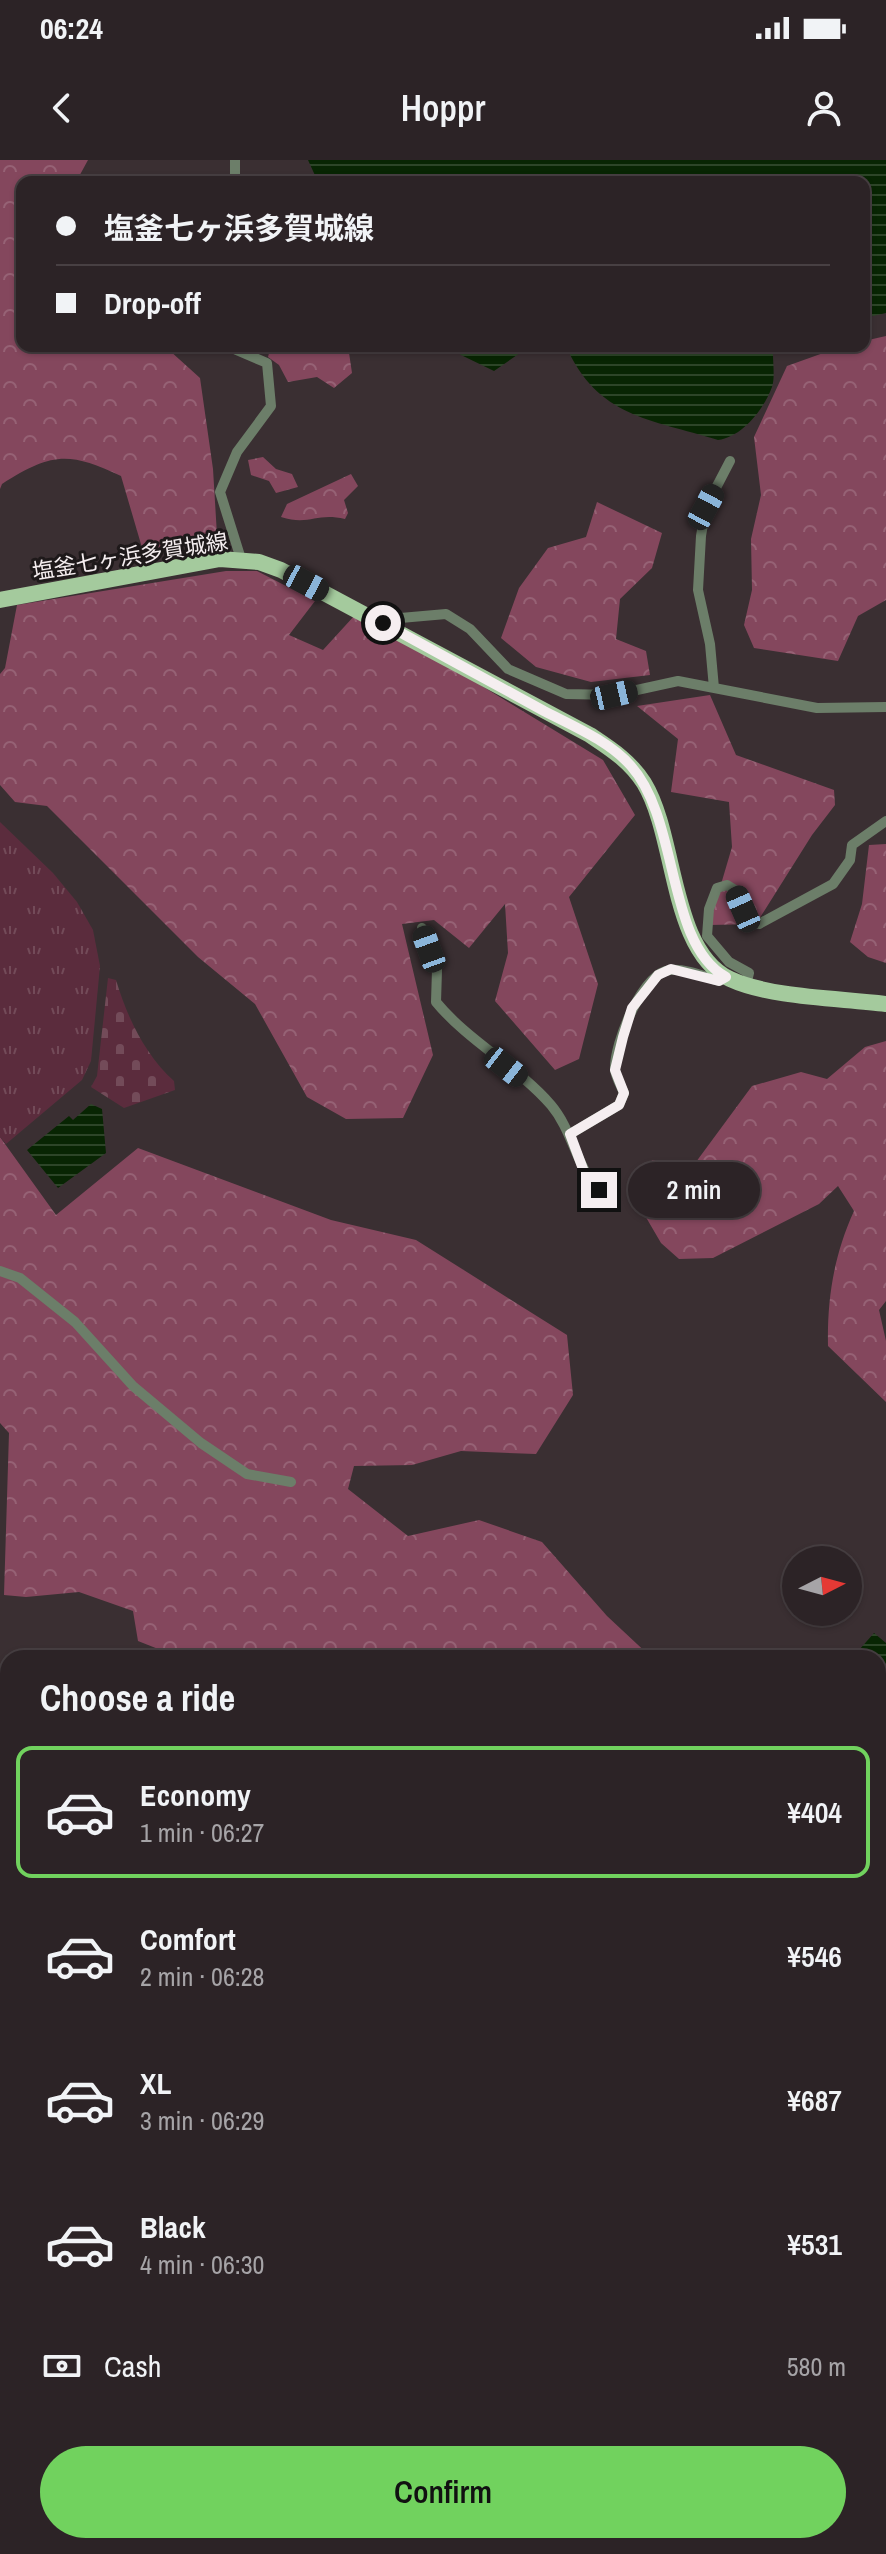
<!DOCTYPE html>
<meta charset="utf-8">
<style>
:root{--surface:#2c2326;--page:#342b2e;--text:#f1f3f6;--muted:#a6a4a7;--line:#484043;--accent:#71d25e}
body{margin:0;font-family:"Archivo Narrow","Noto Sans JP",sans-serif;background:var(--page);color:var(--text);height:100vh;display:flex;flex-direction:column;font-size:30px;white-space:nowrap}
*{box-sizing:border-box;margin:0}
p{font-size:26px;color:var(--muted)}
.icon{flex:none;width:44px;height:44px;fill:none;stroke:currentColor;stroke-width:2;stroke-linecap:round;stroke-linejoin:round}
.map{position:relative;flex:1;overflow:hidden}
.side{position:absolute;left:0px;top:1490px;width:886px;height:904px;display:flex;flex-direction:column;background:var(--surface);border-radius:24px 24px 0 0;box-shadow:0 2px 6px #0004,0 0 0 2px var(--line)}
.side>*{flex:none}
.banner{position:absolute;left:16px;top:16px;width:854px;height:176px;border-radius:16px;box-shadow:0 2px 6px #0004,0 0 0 2px var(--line);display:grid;align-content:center;height:176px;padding:0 40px;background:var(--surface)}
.needle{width:52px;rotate:84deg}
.buttons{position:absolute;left:782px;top:1386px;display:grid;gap:16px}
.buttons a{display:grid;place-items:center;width:80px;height:80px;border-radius:50%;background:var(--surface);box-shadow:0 2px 6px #0004,0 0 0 2px var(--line);font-size:40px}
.end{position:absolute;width:36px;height:36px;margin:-18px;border:10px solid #f5eef0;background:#111;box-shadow:0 0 0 4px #111}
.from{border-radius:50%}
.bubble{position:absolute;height:56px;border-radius:28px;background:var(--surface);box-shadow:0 2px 6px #0004,0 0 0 2px var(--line);font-size:26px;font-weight:600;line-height:56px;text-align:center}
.car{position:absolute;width:24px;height:48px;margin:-24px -12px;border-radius:10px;box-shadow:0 0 6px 2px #0007;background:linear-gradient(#222 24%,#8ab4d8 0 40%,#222 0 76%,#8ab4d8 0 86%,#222 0)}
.banner b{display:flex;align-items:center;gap:28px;height:76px;font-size:30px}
.banner b+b{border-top:2px solid var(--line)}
.banner i{width:20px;height:20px;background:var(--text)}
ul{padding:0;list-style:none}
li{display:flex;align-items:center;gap:24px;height:132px;margin:0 16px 12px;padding:0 24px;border:4px solid transparent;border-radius:16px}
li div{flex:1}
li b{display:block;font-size:30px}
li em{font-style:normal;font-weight:600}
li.selected{border-color:var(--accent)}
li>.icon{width:72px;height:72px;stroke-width:1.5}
h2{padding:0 40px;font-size:36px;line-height:96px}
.pay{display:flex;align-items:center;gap:20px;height:88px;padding:0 40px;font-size:30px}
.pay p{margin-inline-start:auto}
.action{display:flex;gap:16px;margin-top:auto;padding:16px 40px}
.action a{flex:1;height:92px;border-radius:48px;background:var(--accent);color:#111;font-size:32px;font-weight:600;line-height:92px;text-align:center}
.status{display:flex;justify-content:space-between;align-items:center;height:56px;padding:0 40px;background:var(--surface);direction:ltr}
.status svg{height:22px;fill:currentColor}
header{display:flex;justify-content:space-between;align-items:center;height:104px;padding:0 40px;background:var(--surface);font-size:36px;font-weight:600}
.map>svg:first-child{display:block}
</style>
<div class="status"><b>06:24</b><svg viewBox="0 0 49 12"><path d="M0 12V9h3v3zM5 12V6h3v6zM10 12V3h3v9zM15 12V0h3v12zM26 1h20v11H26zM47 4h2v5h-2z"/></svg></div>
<header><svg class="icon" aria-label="back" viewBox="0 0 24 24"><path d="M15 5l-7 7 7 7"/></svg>Hoppr<svg class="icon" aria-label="person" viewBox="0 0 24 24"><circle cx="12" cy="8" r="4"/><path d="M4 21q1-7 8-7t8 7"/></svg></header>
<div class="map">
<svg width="886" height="2394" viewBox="0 0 886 2394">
<defs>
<pattern id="forest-crowns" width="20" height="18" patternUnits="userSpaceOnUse" patternTransform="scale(2)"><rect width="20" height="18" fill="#84475d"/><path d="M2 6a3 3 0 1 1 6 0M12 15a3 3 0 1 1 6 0" fill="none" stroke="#966275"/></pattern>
<pattern id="cemetery-stones" width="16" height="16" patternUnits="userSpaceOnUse" patternTransform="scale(2)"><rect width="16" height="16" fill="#5b2c3d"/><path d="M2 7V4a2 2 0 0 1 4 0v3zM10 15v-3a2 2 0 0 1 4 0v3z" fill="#734b59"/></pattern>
<pattern id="park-tufts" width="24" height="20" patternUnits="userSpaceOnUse" patternTransform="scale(2)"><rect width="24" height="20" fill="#5b2c3d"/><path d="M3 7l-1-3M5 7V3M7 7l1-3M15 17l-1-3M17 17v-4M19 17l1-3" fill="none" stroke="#734b59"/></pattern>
<pattern id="water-rules" width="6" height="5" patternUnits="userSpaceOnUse" patternTransform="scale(2)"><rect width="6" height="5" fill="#082503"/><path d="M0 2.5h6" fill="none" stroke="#2d4528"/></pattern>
</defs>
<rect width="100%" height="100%" fill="#3a2f32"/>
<path fill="url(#forest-crowns)" d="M0,0H88L76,22H22V186H170L169,190L200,218L213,309L217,375L143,391L121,316C68,291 51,293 2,324L0,329Z
M886,176V440L858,456L838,501L754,488L744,465L752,430L751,379L761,335L754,277L787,206L840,187L864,186V181Z
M271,186H348L352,213L334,228L317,217L288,222L279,205L268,197Z
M263,297L276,309L292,314L298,327L276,333L269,321L251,315L248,300Z
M351,314L358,326L344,340L348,353L345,359C316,352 310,366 281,357L287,344Z
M597,342L662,373L652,408L620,439L616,479L646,491L650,515L591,522L536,507L501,478L519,428L548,388L586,377Z
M226,411H257L315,441L289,475L323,490L355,455L428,493L603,600L635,655L569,737L598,824L579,899L555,910L495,841L508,793L505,744L469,788L434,760L402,764L433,895L403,958L346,959L307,937L255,844L198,797L47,646L15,642L0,625V514L5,508L17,445Z
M710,535L736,595L834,630L835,645L812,675L756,764L709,765L732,687L729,642L671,632L678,579L637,546Z
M886,684V803L868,797L850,782L862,744L869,685Z
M886,881V1141L879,1150L886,1181V1242L828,1186C827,1138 834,1095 854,1051L838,1026L819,1044L713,1098L679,1099L661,1083L640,1047L652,1000L696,1002L752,926L801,912L827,919L865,887Z
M0,977L56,1055L138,988L331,1060L416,1080L567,1175L573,1235L536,1294L461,1291L412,1305L354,1306L348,1329L408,1376L479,1360L542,1382L607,1456L652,1498H181L138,1481L133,1451L79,1432L26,1437L4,1435L9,1273L0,1263Z
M8,2005V2301L0,2296V2010Z"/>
<path fill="url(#cemetery-stones)" d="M108,818L116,820C127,857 145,895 174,921L175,930L124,948L91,927L97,916Z"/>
<path fill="url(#park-tufts)" d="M0,662L53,713L77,742L93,770L100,806L91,901L82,920L6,984L0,977Z"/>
<path fill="url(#water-rules)" d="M308,0H886V153L864,158V22H318Z
M451,186H530L494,211L461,195Z
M566,186H797L773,194C773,204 775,218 772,227C764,249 742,277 718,280C650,259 597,257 566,186Z
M91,944L102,949L106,993L58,1028L27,990L69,956L73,960Z
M874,1473L886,1483V1542L878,1547V1498H852Z
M886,2056V2156L878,2210V2071Z
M878,2236L886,2248V2332L878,2323Z"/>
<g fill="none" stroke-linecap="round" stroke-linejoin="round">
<path stroke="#082503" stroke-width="3" d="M0,1739L8,1743"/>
<path stroke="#6c7e69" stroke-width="10" d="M235,22V0
M227,186L267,203L271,246L237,292L220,332L241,399
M383,463L389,459L446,454L470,469L508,509L566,534L614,535L678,521L817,548L886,547
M714,528L710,484L698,430L701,376L706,347L730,301
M422,768L437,810L436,842C469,882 517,906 551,945C573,971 575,1005 599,1030
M746,825L749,813L729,802L707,776L709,749L717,728L727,725L735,730L751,762L759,764L833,724L850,700L852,685L886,661
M570,974L619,945L624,933C621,926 615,916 615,909C614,884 642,813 670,810C684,808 706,817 719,821L726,817
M0,1111L20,1118L75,1162L133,1226L201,1283L247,1314L291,1322
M878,1619L886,1615
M878,1685L886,1691
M878,1724L886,1712
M878,1831L886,1835
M878,1890L886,1894
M92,2386L94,2394
M327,2386L343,2394
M261,2394L275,2386
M488,2394L494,2386"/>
<path stroke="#6c7e69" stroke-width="12" d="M0,1775L8,1780"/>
<path stroke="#a4ca9d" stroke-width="16" d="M0,440L220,399L259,402L281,410L590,575C611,589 630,601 644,623C677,677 670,791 730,819C771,838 840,838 886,844
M878,1940L886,1922
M438,2386L455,2394
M363,2394L395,2386
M706,2394L708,2386"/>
</g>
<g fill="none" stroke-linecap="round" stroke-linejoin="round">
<path stroke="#f5eef0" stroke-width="10" d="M383,463C437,493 490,521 544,551C573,566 609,581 631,606C680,661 666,784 726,817L719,821L671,809L658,815L632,848L623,877L615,910L624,933L619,945L570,974L586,1017L599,1030"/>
</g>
<g text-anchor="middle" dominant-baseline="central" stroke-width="6" stroke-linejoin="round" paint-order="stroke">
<g font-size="22" fill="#f5eef0" stroke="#1e191a">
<text transform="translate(130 396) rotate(-9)">塩釜七ヶ浜多賀城線</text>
</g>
</g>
</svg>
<div class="buttons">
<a><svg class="needle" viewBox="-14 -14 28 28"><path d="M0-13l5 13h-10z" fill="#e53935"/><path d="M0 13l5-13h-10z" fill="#a6a4a7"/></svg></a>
</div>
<i class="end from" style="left:383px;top:463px"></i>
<i class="end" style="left:599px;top:1030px"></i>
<div class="bubble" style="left:628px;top:1002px;width:132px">2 min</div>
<i class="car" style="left:706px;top:347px;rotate:28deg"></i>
<i class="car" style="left:306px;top:423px;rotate:118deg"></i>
<i class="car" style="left:614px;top:535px;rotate:77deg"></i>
<i class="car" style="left:743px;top:749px;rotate:336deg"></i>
<i class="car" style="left:429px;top:789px;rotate:340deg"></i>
<i class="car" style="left:506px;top:907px;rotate:128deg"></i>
<div class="banner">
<b><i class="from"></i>塩釜七ヶ浜多賀城線</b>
<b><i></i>Drop-off</b>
</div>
<section class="side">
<h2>Choose a ride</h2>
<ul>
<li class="selected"><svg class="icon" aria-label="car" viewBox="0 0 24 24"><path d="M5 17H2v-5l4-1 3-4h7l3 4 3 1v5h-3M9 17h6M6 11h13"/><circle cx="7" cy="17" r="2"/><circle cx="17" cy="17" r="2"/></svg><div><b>Economy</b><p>1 min · 06:27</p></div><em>¥404</em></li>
<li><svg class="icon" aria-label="car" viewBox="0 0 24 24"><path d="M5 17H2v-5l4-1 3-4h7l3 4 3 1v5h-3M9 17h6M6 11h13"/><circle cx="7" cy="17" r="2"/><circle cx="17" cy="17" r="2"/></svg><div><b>Comfort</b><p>2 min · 06:28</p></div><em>¥546</em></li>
<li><svg class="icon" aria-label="car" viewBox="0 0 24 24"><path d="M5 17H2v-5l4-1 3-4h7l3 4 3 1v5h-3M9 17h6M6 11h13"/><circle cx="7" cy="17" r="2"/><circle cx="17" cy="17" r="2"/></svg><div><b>XL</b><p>3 min · 06:29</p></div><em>¥687</em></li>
<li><svg class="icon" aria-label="car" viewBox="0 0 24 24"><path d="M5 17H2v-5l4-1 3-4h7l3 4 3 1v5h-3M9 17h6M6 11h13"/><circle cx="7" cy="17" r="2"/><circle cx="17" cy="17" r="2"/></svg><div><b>Black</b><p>4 min · 06:30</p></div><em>¥531</em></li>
</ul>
<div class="pay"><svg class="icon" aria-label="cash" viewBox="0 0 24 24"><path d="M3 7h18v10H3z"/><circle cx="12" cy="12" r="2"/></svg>Cash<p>580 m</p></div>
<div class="action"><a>Confirm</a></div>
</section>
</div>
